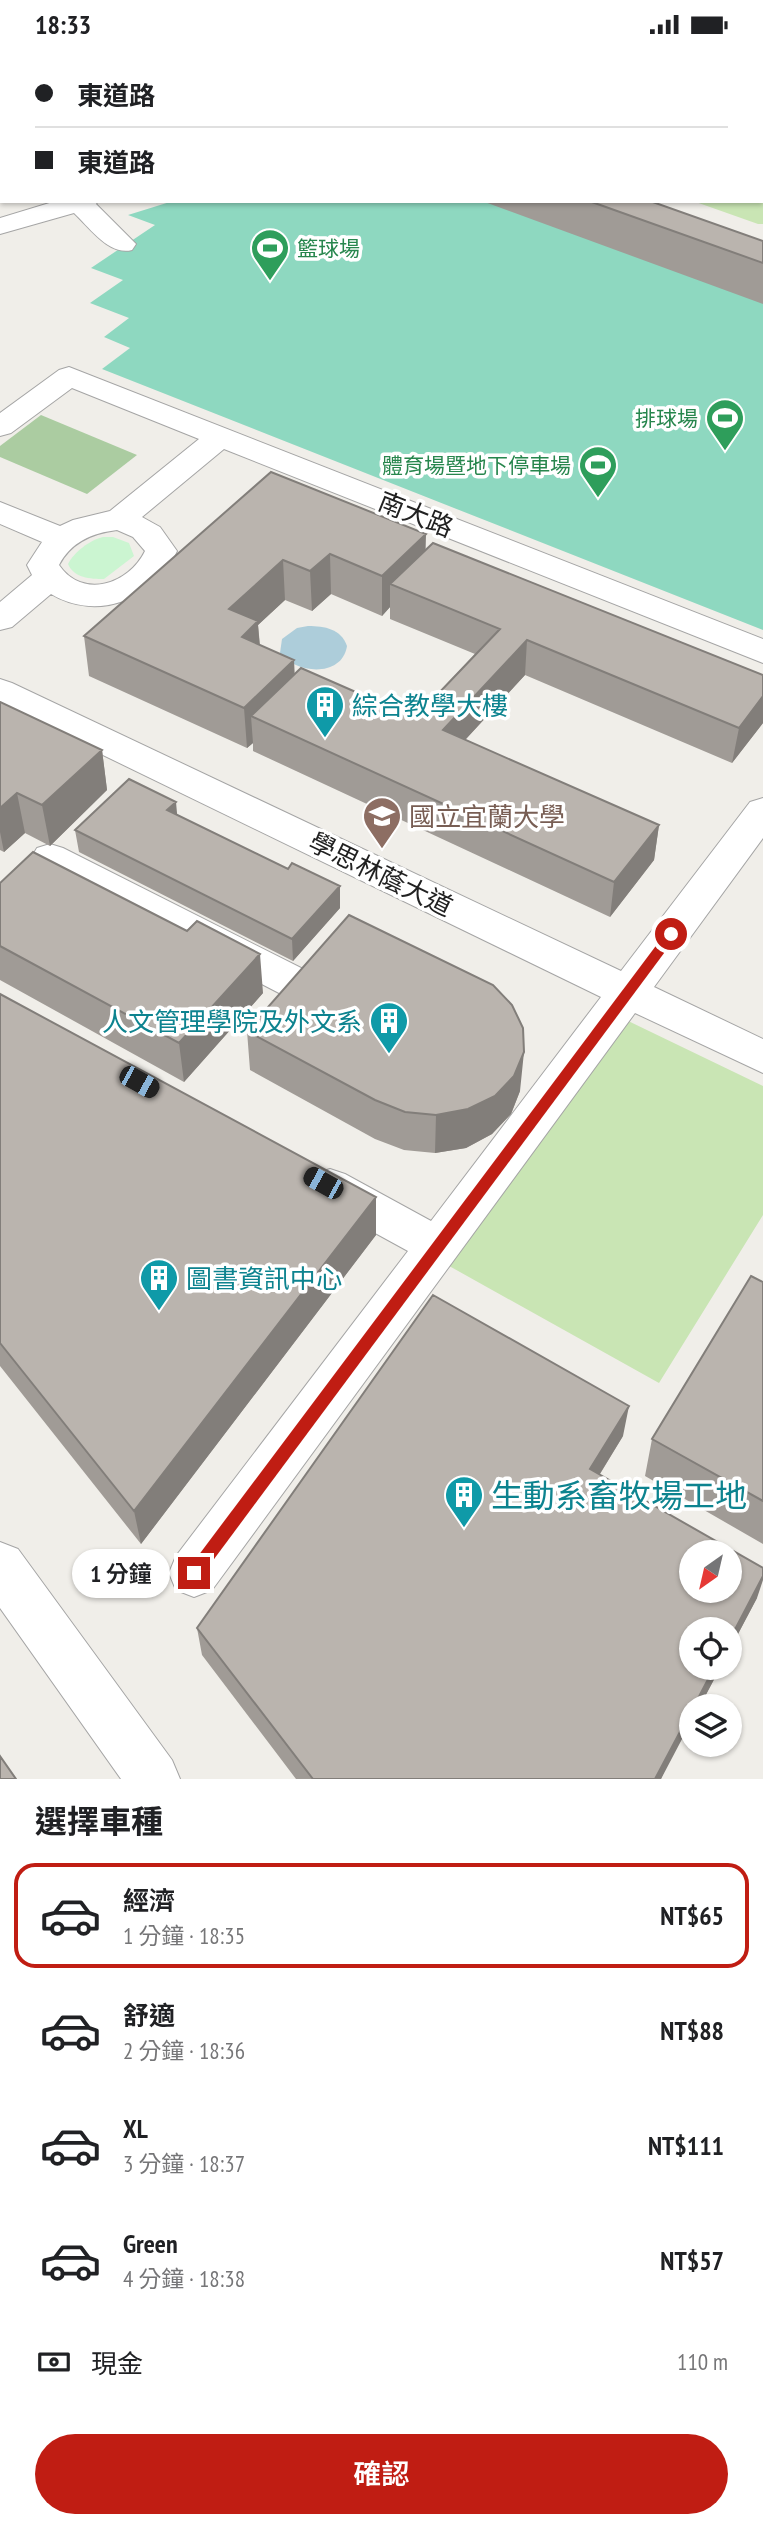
<!DOCTYPE html>
<html lang="zh-TW">
<meta charset="utf-8">
<style>
:root{--surface:#fff;--page:#f2f2f2;--text:#202124;--muted:#757577;--line:#e0e0e0;--accent:#c01d13}
body{margin:0;font-family:"PT Sans Narrow","Noto Sans TC",sans-serif;background:var(--page);color:var(--text);height:100vh;display:flex;flex-direction:column;font-size:26px;white-space:nowrap}
*{box-sizing:border-box;margin:0}
p{font-size:23px;color:var(--muted)}
.icon{flex:none;width:38px;height:38px;fill:none;stroke:currentColor;stroke-width:2;stroke-linecap:round;stroke-linejoin:round}
.map{position:relative;height:1730px;overflow:hidden}
.sheet{display:flex;flex-direction:column;background:var(--surface);flex:1}
.sheet>*{flex:none}
.banner{position:absolute;left:0px;top:0px;width:763px;height:154px;box-shadow:0 2px 5px #0004;display:grid;align-content:center;height:154px;padding:0 35px;background:var(--surface)}
.needle{width:46px;rotate:214deg}
.buttons{position:absolute;left:679px;top:1491px;display:grid;gap:14px}
.buttons a{display:grid;place-items:center;width:63px;height:63px;border-radius:50%;background:var(--surface);box-shadow:0 2px 5px #0004;font-size:35px}
.end{position:absolute;width:32px;height:32px;margin:-16px;border:9px solid #c01d13;background:#fff;box-shadow:0 0 0 4px #fff}
.from{border-radius:50%}
.bubble{position:absolute;height:49px;border-radius:24px;background:var(--surface);box-shadow:0 2px 5px #0004;font-size:23px;font-weight:600;line-height:49px;text-align:center}
.car{position:absolute;width:21px;height:42px;margin:-21px -10px;border-radius:9px;box-shadow:0 0 5px 2px #0007;background:linear-gradient(#222 24%,#8ab4d8 0 40%,#222 0 76%,#8ab4d8 0 86%,#222 0)}
.banner b{display:flex;align-items:center;gap:24px;height:66px;font-size:26px}
.banner b+b{border-top:2px solid var(--line)}
.banner i{width:18px;height:18px;background:var(--text)}
ul{padding:0;list-style:none}
li{display:flex;align-items:center;gap:21px;height:105px;margin:0 14px 10px;padding:0 21px;border:4px solid transparent;border-radius:21px}
li div{flex:1}
li b{display:block;font-size:26px}
li em{font-style:normal;font-weight:600}
li.selected{border-color:var(--accent)}
li>.icon{width:63px;height:63px;stroke-width:1.5}
h2{padding:0 35px;font-size:32px;line-height:84px}
.pay{display:flex;align-items:center;gap:18px;height:77px;padding:0 35px;font-size:26px}
.pay p{margin-inline-start:auto}
.cta{display:flex;gap:14px;margin-top:auto;padding:14px 35px}
.cta a{flex:1;height:80px;border-radius:42px;background:var(--accent);color:#fff;font-size:28px;font-weight:600;line-height:80px;text-align:center}
.status{display:flex;justify-content:space-between;align-items:center;height:49px;padding:0 35px;background:var(--surface);direction:ltr}
.status svg{height:19px;fill:currentColor}
.map>svg:first-child{display:block}
</style>
<div class="status"><b>18:33</b><svg viewBox="0 0 49 12"><path d="M0 12V9h3v3zM5 12V6h3v6zM10 12V3h3v9zM15 12V0h3v12zM26 1h20v11H26zM47 4h2v5h-2z"/></svg></div>
<div class="map">
<svg width="763" height="1730" viewBox="0 0 763 1730">
<rect width="100%" height="100%" fill="#f0eee9"/>
<path fill="#c9e5b4" d="M763,25V175H758L693,152H761Z
M622,969L763,1037V1166L659,1334L442,1213Z"/>
<path fill="#abcca1" d="M41,366L137,406L87,445L0,408V397Z"/>
<path fill="#cbf5d1" d="M103,488H113L129,494L134,507L104,530C90,530 74,529 68,515C74,503 90,491 103,488Z"/>
<path fill="#8ed8c0" d="M173,152H541L763,232V581L102,320L130,299L104,288L129,269L90,254L123,231L91,219L155,176L128,166Z"/>
<path fill="#adcdda" d="M308,577C325,577 341,580 347,597C342,629 296,625 280,604L282,590L297,579Z"/>
<g fill="none" stroke-linecap="round" stroke-linejoin="round">
<defs>
<path id="minor" d="M187,0H214L216,2H188Z
M56,152H98L96,155L136,195L132,201C109,207 90,179 74,164L0,185V169Z
M69,318L763,590V614L224,400L142,468L160,478L177,502C155,550 98,573 51,545L12,578L0,581V553L32,526L27,516L42,493L0,475V453L60,477L73,471L110,462L199,390L72,339L11,384L0,387V364L59,321ZM117,481L133,488L145,502C129,535 83,551 59,516C71,493 92,484 117,481Z
M0,630L12,634L621,922L750,753L763,749V789L654,938L763,990V1024L635,964L212,1541L194,1548L176,1541L169,1524L176,1507L408,1202L315,1151L308,1138L315,1125L330,1120L345,1125L431,1172L601,948L0,656Z
M50,795L63,799L311,924L317,935L311,946L297,950L283,946L37,819L31,809L37,799Z
M0,1493L18,1500L172,1711L180,1730H121L0,1559Z"/>
</defs>
<use href="#minor" stroke="#a5a5a5" stroke-width="2"/>
<use href="#minor" fill="#fff" fill-rule="evenodd"/>
</g>
<path fill="#a09b96" fill-rule="evenodd" d="M302,0H492L486,2H300Z
M563,0H763V20H761V2H563Z
M482,152H650L763,192V255Z
M271,423L425,502L763,626V674L732,714L525,626L465,691L659,776L654,811L610,868L253,702V694L247,699L89,627L84,587ZM331,545L382,567L390,558V570L475,605L415,669L295,625L260,596L258,576L285,551L312,562Z
M0,653L102,701L107,741L50,797L25,784L4,803L0,801Z
M177,766L288,820L340,837V859L293,912L79,803L75,781Z
M0,834L263,944L184,1033L0,931Z
M0,945L376,1148V1186L141,1495L0,1317Z
M247,982L520,1042L511,1065L492,1085L466,1099L435,1104L404,1101L375,1090L250,1021Z
M763,1233V1495L645,1427L652,1390Z
M623,1387L600,1425L757,1549L700,1657H691L661,1730H296L202,1606L197,1579Z"/>
<path fill="#827e7a" d="M360,0H376V2H357Z
M433,0H450V2H433Z
M459,0H492L486,2H453Z
M763,1V20H761V2Z
M2,112V151L0,152V113Z
M426,485L425,525L390,535V558L382,567V527Z
M330,505L331,545L312,562L310,522Z
M283,511L285,551L258,576L261,613L245,628L229,560Z
M527,591L525,626L442,716L443,681Z
M294,611L296,651L251,667L253,694L247,699L244,659Z
M763,647V674L732,714L739,679Z
M102,701L107,741L50,797L42,756Z
M17,744L25,784L4,803L0,783V759Z
M176,753L178,775L167,761Z
M659,776L654,811L610,868L614,833Z
M340,837V859L293,912L292,890Z
M260,905L263,944L184,1033L179,994Z
M524,1003L520,1042L511,1065L492,1085L466,1099L435,1104L436,1066Z
M376,1148V1186L141,1495L134,1462Z
M629,1357L623,1387L585,1449L590,1420Z
M763,1527V1531L757,1549L730,1600V1590Z
M714,1619H720L700,1657H694Z
M691,1662V1673L661,1730H655Z"/>
<path fill="#bab4ae" stroke="#827e7a" stroke-width="2" fill-rule="evenodd" d="M100,0H198L204,2L97,1Z
M302,0H314V2H300Z
M318,0H360L357,2H323Z
M377,0H420L423,2H372Z
M563,0H666L669,2H566Z
M666,0H695L697,2H669Z
M720,0H763V1L760,2H722Z
M2,69V112L0,113V70Z
M589,152H650L763,192V214Z
M271,423L426,485L382,527L330,505L310,522L283,511L229,560L258,572L242,588L294,611L244,659L84,587Z
M433,494L763,626V647L739,679L527,591L443,681L659,776L614,833L251,667L301,619L415,669L500,580L390,535Z
M0,653L102,701L42,756L17,744L0,759Z
M129,730L176,753L167,761L288,820L292,814L340,837L292,890L75,781Z
M33,803L187,882L197,872L260,905L179,994L0,897V834Z
M349,866L493,936L512,956L523,979L524,1003L514,1027L495,1047L468,1060L436,1066L405,1063L375,1051L247,982Z
M0,945L376,1148L134,1462L0,1294Z
M751,1227L763,1233V1452L652,1390Z
M433,1246L629,1357L590,1420L763,1519V1527L730,1590V1580H691V1619H714L694,1657H691V1662L655,1730H313L197,1579ZM691,1503H730V1542H691Z
M0,1707L16,1730H0Z"/>
<path fill="#c01d13" d="M671,881L677,885L676,888L200,1529H189L187,1524L189,1519L667,882Z"/>
<defs>
<symbol id="stadium-pin" viewBox="-11 -11 22 30"><path d="M0 17L-7.5 6A9.5 9.5 0 1 1 7.5 6Z" fill="#2e9e5b" stroke="#fff"/><path d="M0-5a6.5 5 0 1 0 0 10a6.5 5 0 1 0 0-10ZM-3.5-1.8h7v3.6h-7Z" fill="#fff"/></symbol>
<symbol id="building-pin" viewBox="-11 -11 22 30"><path d="M0 17L-7.5 6A9.5 9.5 0 1 1 7.5 6Z" fill="#0f9aa8" stroke="#fff"/><path d="M-4-6H4V6H1V3H-1V6H-4ZM-2.5-4.3h1.7v1.8h-1.7ZM.8-4.3h1.7v1.8H.8ZM-2.5-1h1.7V.8h-1.7ZM.8-1h1.7V.8H.8Z" fill="#fff"/></symbol>
<symbol id="university-pin" viewBox="-11 -11 22 30"><path d="M0 17L-7.5 6A9.5 9.5 0 1 1 7.5 6Z" fill="#8d6e63" stroke="#fff"/><path d="M0-5L7-2L0 1L-7-2ZM-4 1L0 2.5L4 1V4Q0 6-4 4Z" fill="#fff"/></symbol>
</defs>
<g fill-rule="evenodd">
<use href="#stadium-pin" x="248" y="177" width="44" height="60"/>
<use href="#stadium-pin" x="703" y="347" width="44" height="60"/>
<use href="#stadium-pin" x="576" y="394" width="44" height="60"/>
<use href="#building-pin" x="303" y="634" width="44" height="60"/>
<use href="#university-pin" x="360" y="745" width="44" height="60"/>
<use href="#building-pin" x="367" y="950" width="44" height="60"/>
<use href="#building-pin" x="137" y="1207" width="44" height="60"/>
<use href="#building-pin" x="442" y="1424" width="44" height="60"/>
</g>
<g text-anchor="middle" dominant-baseline="central" stroke-width="7" stroke-linejoin="round" paint-order="stroke">
<g font-size="21" fill="#27864d" stroke="#fff" text-anchor="end">
<text x="297" y="199" text-anchor="start">籃球場</text>
<text x="698" y="369">排球場</text>
<text x="571" y="416">體育場暨地下停車場</text>
</g>
<g font-size="26" fill="#212121" stroke="#fff">
<text transform="translate(416 465) rotate(22)">南大路</text>
<text transform="translate(381 825) rotate(26)">學思林蔭大道</text>
</g>
<g font-size="26" fill="#0d838f" stroke="#fff" text-anchor="start">
<text x="352" y="656">綜合教學大樓</text>
<text x="362" y="972" text-anchor="end">人文管理學院及外文系</text>
<text x="186" y="1229">圖書資訊中心</text>
</g>
<g font-size="26" fill="#785e54" stroke="#fff" text-anchor="start">
<text x="409" y="767">國立宜蘭大學</text>
</g>
<g font-size="32" fill="#0d838f" stroke="#fff" text-anchor="start">
<text x="491" y="1446">生動系畜牧場工地</text>
</g>
</g>
</svg>
<div class="buttons">
<a><svg class="needle" viewBox="-14 -14 28 28"><path d="M0-13l5 13h-10z" fill="#e53935"/><path d="M0 13l5-13h-10z" fill="#757577"/></svg></a>
<a><svg class="icon" aria-label="locate" viewBox="0 0 24 24"><circle cx="12" cy="12" r="6"/><path d="M12 2v4M12 18v4M2 12h4M18 12h4"/></svg></a>
<a><svg class="icon" aria-label="layers" viewBox="0 0 24 24"><path d="M12 4l9 5-9 5-9-5zM3 14l9 5 9-5"/></svg></a>
</div>
<i class="end from" style="left:671px;top:885px"></i>
<i class="end" style="left:194px;top:1524px"></i>
<div class="bubble" style="left:72px;top:1500px;width:98px">1 分鐘</div>
<i class="car" style="left:139px;top:1033px;rotate:119deg"></i>
<i class="car" style="left:323px;top:1134px;rotate:299deg"></i>
<div class="banner">
<b><i class="from"></i>東道路</b>
<b><i></i>東道路</b>
</div>
</div>
<section class="sheet">
<h2>選擇車種</h2>
<ul>
<li class="selected"><svg class="icon" aria-label="car" viewBox="0 0 24 24"><path d="M5 17H2v-5l4-1 3-4h7l3 4 3 1v5h-3M9 17h6M6 11h13"/><circle cx="7" cy="17" r="2"/><circle cx="17" cy="17" r="2"/></svg><div><b>經濟</b><p>1 分鐘 · 18:35</p></div><em>NT$65</em></li>
<li><svg class="icon" aria-label="car" viewBox="0 0 24 24"><path d="M5 17H2v-5l4-1 3-4h7l3 4 3 1v5h-3M9 17h6M6 11h13"/><circle cx="7" cy="17" r="2"/><circle cx="17" cy="17" r="2"/></svg><div><b>舒適</b><p>2 分鐘 · 18:36</p></div><em>NT$88</em></li>
<li><svg class="icon" aria-label="car" viewBox="0 0 24 24"><path d="M5 17H2v-5l4-1 3-4h7l3 4 3 1v5h-3M9 17h6M6 11h13"/><circle cx="7" cy="17" r="2"/><circle cx="17" cy="17" r="2"/></svg><div><b>XL</b><p>3 分鐘 · 18:37</p></div><em>NT$111</em></li>
<li><svg class="icon" aria-label="car" viewBox="0 0 24 24"><path d="M5 17H2v-5l4-1 3-4h7l3 4 3 1v5h-3M9 17h6M6 11h13"/><circle cx="7" cy="17" r="2"/><circle cx="17" cy="17" r="2"/></svg><div><b>Green</b><p>4 分鐘 · 18:38</p></div><em>NT$57</em></li>
</ul>
<div class="pay"><svg class="icon" aria-label="cash" viewBox="0 0 24 24"><path d="M3 7h18v10H3z"/><circle cx="12" cy="12" r="2"/></svg>現金<p>110 m</p></div>
<div class="cta"><a>確認</a></div>
</section>
